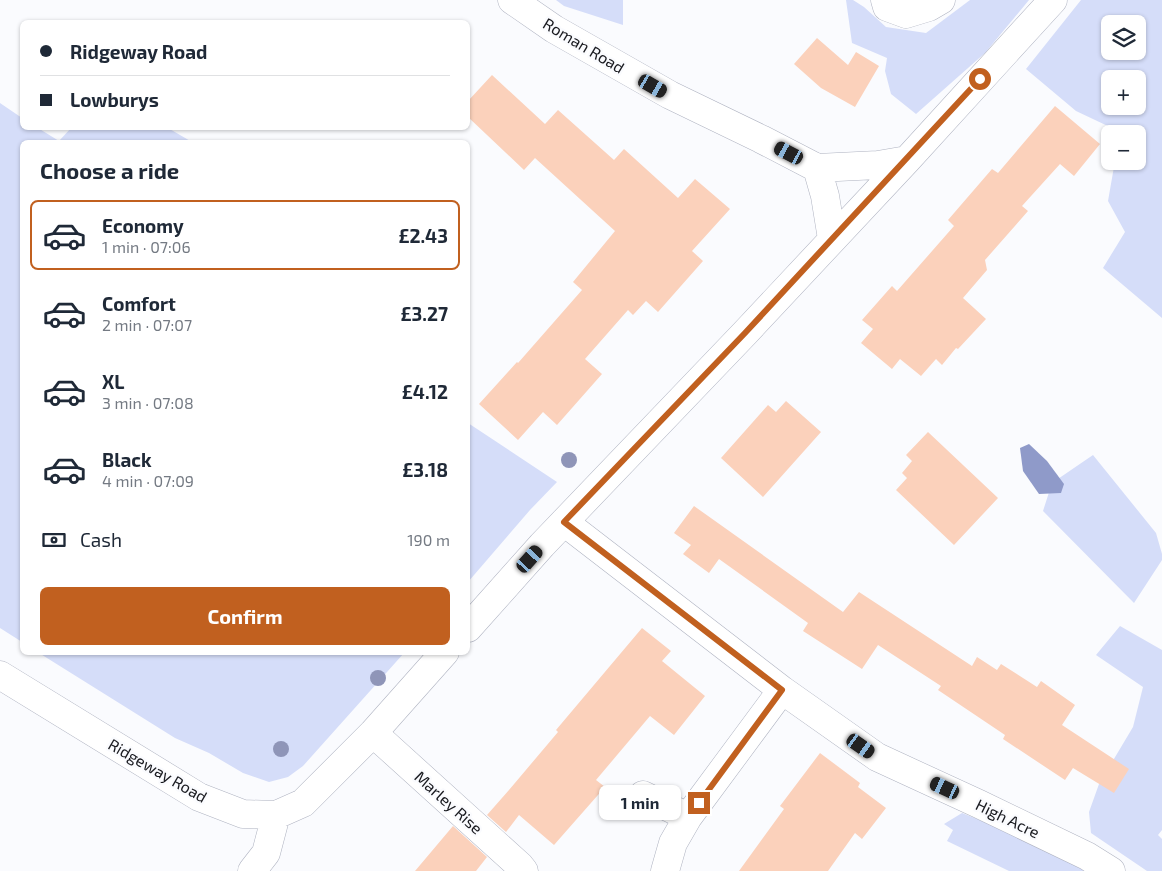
<!DOCTYPE html>
<meta charset="utf-8">
<style>
:root{--surface:#fff;--page:#f2f2f3;--text:#1f2937;--muted:#747a83;--line:#e0e1e3;--accent:#c1601f}
body{margin:0;font-family:"Exo 2",sans-serif;background:var(--page);color:var(--text);height:100vh;display:flex;flex-direction:column;font-size:19px;white-space:nowrap}
*{box-sizing:border-box;margin:0}
p{font-size:16px;color:var(--muted)}
.icon{flex:none;width:28px;height:28px;fill:none;stroke:currentColor;stroke-width:2;stroke-linecap:round;stroke-linejoin:round}
.map{position:relative;flex:1;overflow:hidden}
.side{position:absolute;left:20px;top:140px;width:450px;height:515px;display:flex;flex-direction:column;background:var(--surface);border-radius:8px;box-shadow:0 1px 4px #0004}
.side>*{flex:none}
.banner{position:absolute;left:20px;top:20px;width:450px;height:110px;border-radius:8px;box-shadow:0 1px 4px #0004;display:grid;align-content:center;height:110px;padding:0 20px;background:var(--surface)}
.buttons{position:absolute;left:1101px;top:15px;display:grid;gap:10px}
.buttons a{display:grid;place-items:center;width:45px;height:45px;border-radius:8px;background:var(--surface);box-shadow:0 1px 4px #0004;font-size:25px}
.end{position:absolute;width:22px;height:22px;margin:-11px;border:6px solid #c1601f;background:#fff;box-shadow:0 0 0 2px #fff}
.from{border-radius:50%}
.bubble{position:absolute;height:35px;border-radius:8px;background:var(--surface);box-shadow:0 1px 4px #0004;font-size:16px;font-weight:700;line-height:35px;text-align:center}
.car{position:absolute;width:15px;height:30px;margin:-15px -8px;border-radius:6px;box-shadow:0 0 4px 1px #0007;background:linear-gradient(#222 24%,#8ab4d8 0 40%,#222 0 76%,#8ab4d8 0 86%,#222 0)}
.banner b{display:flex;align-items:center;gap:18px;height:48px;font-size:19px}
.banner b+b{border-top:1px solid var(--line)}
.banner i{width:12px;height:12px;background:var(--text)}
ul{padding:0;list-style:none}
li{display:flex;align-items:center;gap:15px;height:70px;margin:0 10px 8px;padding:0 10px;border:2px solid transparent;border-radius:8px}
li div{flex:1}
li b{display:block;font-size:19px}
li em{font-style:normal;font-weight:700}
li.active{border-color:var(--accent)}
li>.icon{width:45px;height:45px;stroke-width:1.5}
h2{padding:0 20px;font-size:22px;line-height:60px}
.pay{display:flex;align-items:center;gap:12px;height:55px;padding:0 20px;font-size:19px}
.pay p{margin-inline-start:auto}
.button{display:flex;gap:10px;margin-top:auto;padding:10px 20px}
.button a{flex:1;height:58px;border-radius:8px;background:var(--accent);color:#fff;font-size:20px;font-weight:700;line-height:58px;text-align:center}
.map>svg:first-child{display:block}
</style>
<div class="map">
<svg width="1162" height="871" viewBox="0 0 1162 871">
<rect width="100%" height="100%" fill="#fafbfe"/>
<path fill="#d5ddf9" fill-rule="evenodd" d="M556,0H623V25L564,6Z
M846,0H853L864,7L886,27L926,33L970,0H1029L985,53L916,114L891,94L885,71L887,58L852,43Z
M1081,0H1162V318L1103,268L1125,232L1108,201L1115,161H1138V134H1114L1112,128L1076,111L1026,69ZM1110,24H1138V51H1110ZM1110,79H1138V106H1110Z
M0,103L22,118V128H38L59,141L71,128H168L192,142H22V642L0,628Z
M468,423L557,482L530,510L468,582Z
M1093,455L1156,533L1162,554V560L1134,603L1043,511L1052,483Z
M1120,626L1162,650V830L1158,835L1162,839V871H1147L1091,833L1089,812L1099,784L1133,727L1143,687L1096,655Z
M39,653H404L303,766L288,777L269,782L243,773L209,753L175,738Z
M962,813L1059,852L1096,871H1009L947,841L953,830L944,824Z"/>
<path fill="#8f9ac9" d="M1029,444L1047,461L1064,484L1061,493L1039,494L1023,471L1020,448Z"/>
<path fill="#fbd1bb" d="M817,38L848,65L856,52L879,66L855,107L821,88L794,64Z
M492,75L545,124L558,110L614,160L624,149L678,198L695,179L730,209L692,251L703,261L658,312L646,301L633,315L628,310L585,359L602,374L557,425L543,412L518,440L479,404L517,362L518,363L582,290L573,282L615,231L535,158L524,170L468,117V101Z
M1055,106L1100,144L1074,176L1060,164L1022,206L1028,211L985,260L987,270L963,298L986,319L958,349L956,348L942,365L936,359L921,376L900,359L892,369L861,343L873,329L862,320L892,286L897,291L954,226L948,220L992,169L998,173Z
M786,401L821,432L763,497L721,458L768,405L776,412Z
M928,432L998,498L954,545L896,490L907,478L902,473L912,461L906,455Z
M694,506L843,612L859,592L972,666L977,657L997,670L1001,664L1037,687L1041,681L1075,705L1062,725L1129,769L1114,793L1073,768L1065,780L1003,739L1005,735L938,690L941,686L878,645L862,669L803,631L808,623L719,559L709,573L683,554L691,545L674,533Z
M642,628L671,651L662,661L705,696L674,735L650,716L596,780L605,787L554,845L519,815L506,832L487,815L509,790L558,732L556,730Z
M820,753L860,783L858,787L886,808L862,839L855,833L828,871H739L784,809L780,806Z
M453,826L487,857L476,871H415Z"/>
<g fill="none" stroke-linecap="round" stroke-linejoin="round">
<defs>
<path id="street" d="M512,0L554,29L670,95L761,139L817,168L878,165L907,160
M885,0L887,7L906,14L929,7L941,0
M817,168L825,196L832,239
M564,522L782,690L877,757L979,804L1087,856L1111,871
M468,628L542,545L745,333L907,160L1053,0
M0,675L199,797L243,814L276,815L303,803L373,733L445,652
M373,733L520,866L524,871
M643,795L688,817
M252,871L266,853L276,815
M665,871L673,843L688,817L782,690"/>
</defs>
<use href="#street" stroke="#afb3c1" stroke-width="29"/>
<use href="#street" stroke="#fff" stroke-width="28"/>
</g>
<g fill="#8f95b8">
<circle cx="569" cy="460" r="8"/>
<circle cx="378" cy="678" r="8"/>
<circle cx="281" cy="749" r="8"/>
</g>
<g fill="none" stroke-linecap="round" stroke-linejoin="round">
<path stroke="#c1601f" stroke-width="6" d="M699,803L782,690L564,522L745,333L980,79"/>
</g>
<g text-anchor="middle" dominant-baseline="central" stroke-width="4.5" stroke-linejoin="round" paint-order="stroke">
<g font-size="16" fill="#191a1f" stroke="#fafbfe">
<text transform="translate(584 45) rotate(31)">Roman Road</text>
<text transform="translate(158 770) rotate(30)">Ridgeway Road</text>
<text transform="translate(449 802) rotate(42)">Marley Rise</text>
<text transform="translate(1008 818) rotate(26)">High Acre</text>
</g>
</g>
</svg>
<div class="buttons">
<a><svg class="icon" aria-label="layers" viewBox="0 0 24 24"><path d="M12 4l9 5-9 5-9-5zM3 14l9 5 9-5"/></svg></a>
<a>+</a>
<a>−</a>
</div>
<i class="end from" style="left:980px;top:79px"></i>
<i class="end" style="left:699px;top:803px"></i>
<div class="bubble" style="left:599px;top:785px;width:82px">1 min</div>
<i class="car" style="left:653px;top:86px;rotate:120deg"></i>
<i class="car" style="left:789px;top:153px;rotate:298deg"></i>
<i class="car" style="left:530px;top:559px;rotate:42deg"></i>
<i class="car" style="left:861px;top:746px;rotate:125deg"></i>
<i class="car" style="left:945px;top:788px;rotate:295deg"></i>
<div class="banner">
<b><i class="from"></i>Ridgeway Road</b>
<b><i></i>Lowburys</b>
</div>
<section class="side">
<h2>Choose a ride</h2>
<ul>
<li class="active"><svg class="icon" aria-label="car" viewBox="0 0 24 24"><path d="M5 17H2v-5l4-1 3-4h7l3 4 3 1v5h-3M9 17h6M6 11h13"/><circle cx="7" cy="17" r="2"/><circle cx="17" cy="17" r="2"/></svg><div><b>Economy</b><p>1 min · 07:06</p></div><em>£2.43</em></li>
<li><svg class="icon" aria-label="car" viewBox="0 0 24 24"><path d="M5 17H2v-5l4-1 3-4h7l3 4 3 1v5h-3M9 17h6M6 11h13"/><circle cx="7" cy="17" r="2"/><circle cx="17" cy="17" r="2"/></svg><div><b>Comfort</b><p>2 min · 07:07</p></div><em>£3.27</em></li>
<li><svg class="icon" aria-label="car" viewBox="0 0 24 24"><path d="M5 17H2v-5l4-1 3-4h7l3 4 3 1v5h-3M9 17h6M6 11h13"/><circle cx="7" cy="17" r="2"/><circle cx="17" cy="17" r="2"/></svg><div><b>XL</b><p>3 min · 07:08</p></div><em>£4.12</em></li>
<li><svg class="icon" aria-label="car" viewBox="0 0 24 24"><path d="M5 17H2v-5l4-1 3-4h7l3 4 3 1v5h-3M9 17h6M6 11h13"/><circle cx="7" cy="17" r="2"/><circle cx="17" cy="17" r="2"/></svg><div><b>Black</b><p>4 min · 07:09</p></div><em>£3.18</em></li>
</ul>
<div class="pay"><svg class="icon" aria-label="cash" viewBox="0 0 24 24"><path d="M3 7h18v10H3z"/><circle cx="12" cy="12" r="2"/></svg>Cash<p>190 m</p></div>
<div class="button"><a>Confirm</a></div>
</section>
</div>
